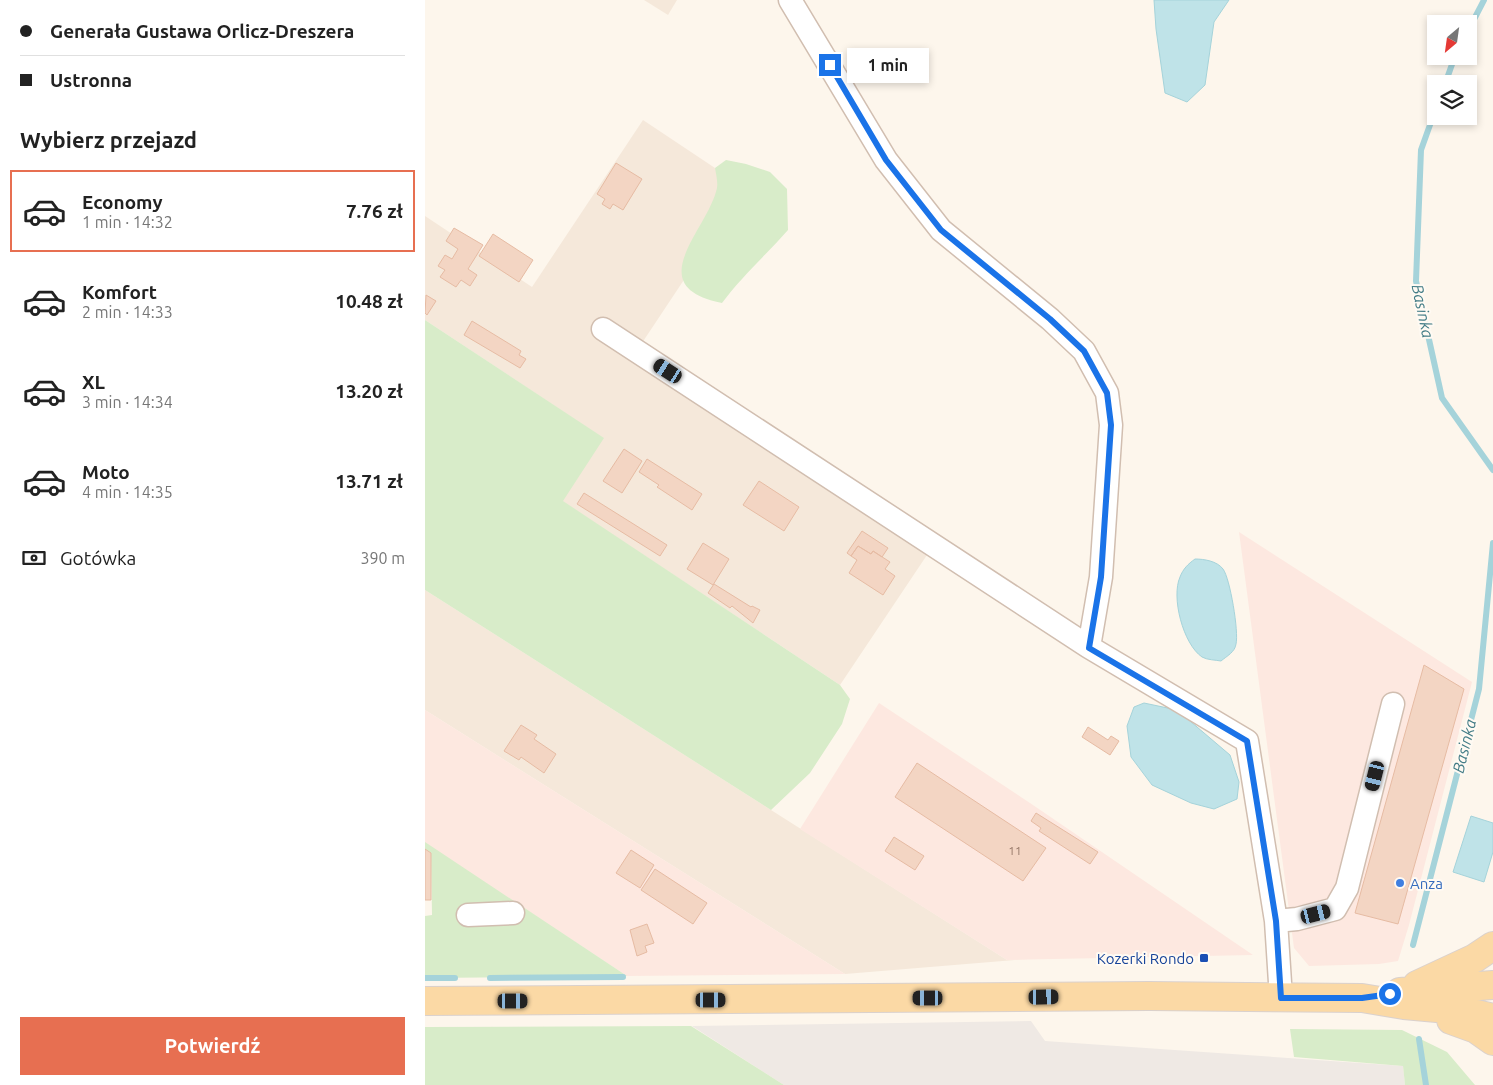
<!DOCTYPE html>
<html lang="pl">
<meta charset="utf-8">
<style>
:root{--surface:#fff;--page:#f6f6f6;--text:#222;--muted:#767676;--line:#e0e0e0;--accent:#e76f51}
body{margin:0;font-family:Ubuntu,sans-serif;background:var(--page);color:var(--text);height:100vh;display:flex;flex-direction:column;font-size:19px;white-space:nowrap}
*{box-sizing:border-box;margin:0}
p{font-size:16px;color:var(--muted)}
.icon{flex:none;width:28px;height:28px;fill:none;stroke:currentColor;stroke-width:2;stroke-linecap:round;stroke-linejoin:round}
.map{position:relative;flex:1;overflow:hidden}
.drawer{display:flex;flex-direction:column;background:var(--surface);width:425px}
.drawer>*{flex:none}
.banner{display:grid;align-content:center;height:110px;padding:0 20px;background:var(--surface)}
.needle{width:32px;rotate:209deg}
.controls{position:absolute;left:1002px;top:15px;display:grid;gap:10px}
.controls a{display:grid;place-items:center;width:50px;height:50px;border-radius:0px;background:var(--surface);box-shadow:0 2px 8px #0003;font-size:25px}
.end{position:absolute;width:22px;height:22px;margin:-11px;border:6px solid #1a73e8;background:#fff;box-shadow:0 0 0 2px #fff}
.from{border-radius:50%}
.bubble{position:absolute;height:35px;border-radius:0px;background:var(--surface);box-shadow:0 2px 8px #0003;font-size:16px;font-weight:600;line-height:35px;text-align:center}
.car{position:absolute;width:15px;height:30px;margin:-15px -8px;border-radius:6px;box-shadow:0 0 4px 1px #0007;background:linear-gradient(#222 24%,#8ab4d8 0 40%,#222 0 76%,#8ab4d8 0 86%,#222 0)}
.banner b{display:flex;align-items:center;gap:18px;height:48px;font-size:19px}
.banner b+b{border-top:1px solid var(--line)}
.banner i{width:12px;height:12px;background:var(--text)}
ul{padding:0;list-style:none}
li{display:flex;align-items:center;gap:15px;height:82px;margin:0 10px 8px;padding:0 10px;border:2px solid transparent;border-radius:0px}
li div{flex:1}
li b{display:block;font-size:19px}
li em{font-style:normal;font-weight:600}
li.active{border-color:var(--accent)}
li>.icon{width:45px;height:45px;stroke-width:1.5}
h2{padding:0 20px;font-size:22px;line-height:60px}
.pay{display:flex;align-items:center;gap:12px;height:55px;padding:0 20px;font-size:19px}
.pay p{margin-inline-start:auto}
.action{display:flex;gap:10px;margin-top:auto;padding:10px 20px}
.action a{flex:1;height:58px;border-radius:0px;background:var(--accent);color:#fff;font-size:20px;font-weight:600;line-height:58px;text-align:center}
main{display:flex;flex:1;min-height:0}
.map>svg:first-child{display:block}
</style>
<main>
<section class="drawer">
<div class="banner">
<b><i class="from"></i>Generała Gustawa Orlicz-Dreszera</b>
<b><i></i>Ustronna</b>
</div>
<h2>Wybierz przejazd</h2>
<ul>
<li class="active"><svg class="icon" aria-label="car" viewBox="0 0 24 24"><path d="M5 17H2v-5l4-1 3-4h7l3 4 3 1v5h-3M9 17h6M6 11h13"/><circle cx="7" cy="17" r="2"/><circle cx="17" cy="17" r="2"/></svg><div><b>Economy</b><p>1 min · 14:32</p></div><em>7.76 zł</em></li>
<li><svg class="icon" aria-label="car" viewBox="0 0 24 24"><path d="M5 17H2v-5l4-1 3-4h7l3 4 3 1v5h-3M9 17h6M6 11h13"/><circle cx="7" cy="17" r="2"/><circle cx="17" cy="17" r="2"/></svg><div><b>Komfort</b><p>2 min · 14:33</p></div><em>10.48 zł</em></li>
<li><svg class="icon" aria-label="car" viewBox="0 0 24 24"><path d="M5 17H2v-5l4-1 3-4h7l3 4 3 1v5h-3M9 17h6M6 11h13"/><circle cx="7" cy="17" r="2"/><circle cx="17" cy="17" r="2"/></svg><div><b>XL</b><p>3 min · 14:34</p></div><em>13.20 zł</em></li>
<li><svg class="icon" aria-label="car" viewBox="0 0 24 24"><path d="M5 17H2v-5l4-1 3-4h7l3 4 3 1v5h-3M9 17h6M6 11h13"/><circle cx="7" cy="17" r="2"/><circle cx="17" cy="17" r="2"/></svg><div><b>Moto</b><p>4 min · 14:35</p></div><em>13.71 zł</em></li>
</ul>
<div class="pay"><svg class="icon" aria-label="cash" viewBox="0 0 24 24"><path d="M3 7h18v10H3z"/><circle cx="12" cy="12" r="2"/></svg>Gotówka<p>390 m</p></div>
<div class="action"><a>Potwierdź</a></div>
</section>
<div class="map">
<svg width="1068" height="1085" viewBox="0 0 1068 1085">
<rect width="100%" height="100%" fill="#fdf6ec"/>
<path fill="#f5e8da" d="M219,0H252L243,15Z
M218,120L320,188L209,355L504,552L415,685L137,501L178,438L0,320V216L107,287Z
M0,590L582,960L603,959L420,974L0,710Z"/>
<path fill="#fde8e0" d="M814,532L1047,682L984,925L973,961L954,964L884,966L869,948Z
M454,703L605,803L828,955L582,960L375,829Z
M0,710L420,974L202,976L0,843Z"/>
<path fill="#efe9e4" d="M606,1021L620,1041L978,1066L980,1085H359L267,1026Z"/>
<path fill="#d8ecc9" d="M301,160L321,164L345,172L362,189L363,230C341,255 316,277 297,303C214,286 283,230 292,188C293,182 291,174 290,168Z
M0,320L179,438L138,501L415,685L425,699L417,724L385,773L346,810L0,590Z
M0,842L202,976L0,978V916L7,915L6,853L0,849Z
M266,1026L359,1085H0V1027Z
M865,1029L977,1030L1022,1052L1050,1085H980L978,1066L869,1057Z"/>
<path fill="#bfe3e8" stroke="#a5d3da" d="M729,0H804L789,22L780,85L762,102L740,93L731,29Z
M770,559C779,559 792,561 798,569C805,578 814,632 811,644C810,652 802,656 796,661C791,660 782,660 777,657C758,644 746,597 755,577C758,569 763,564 770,559Z
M719,703L752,710L805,755L814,782L812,799L789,809L766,803L727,785L706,757L702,726L709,707Z
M1046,816L1068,823V852L1059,882L1028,872Z"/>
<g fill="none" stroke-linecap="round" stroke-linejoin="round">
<path stroke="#a5d3da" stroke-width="6" d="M1044,29L1059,0
M1020,84L1030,56
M1011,108L996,150L991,281L1017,398L1068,470
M988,945L1054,689L1068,543
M0,978H30
M65,978L198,977
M994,1039L1001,1085"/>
</g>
<path fill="#f3d5c3" stroke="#e6bba3" d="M191,163L217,179L198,210L188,204L185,209L177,204L180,199L172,194Z
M29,228L58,245L43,269L52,275L45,286L36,280L31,287L15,277L20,270L13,266L20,255L27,259L33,249L21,241Z
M68,234L108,260L94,282L54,256Z
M1,295L11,301L2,315L0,313Z
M47,321L96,351L94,355L101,359L95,368L39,335Z
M199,449L217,461L197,493L178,481Z
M222,459L277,494L267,510L232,487L234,485L214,472Z
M334,481L374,507L359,531L318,505Z
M159,493L242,545L235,556L152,504Z
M437,531L463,548L457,557L448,551L446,554L433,546L426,556L422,553Z
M278,543L304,559L288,585L262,569Z
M433,546L446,554L448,551L465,562L460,569L470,576L458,595L424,573L432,560L426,556Z
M289,584L326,607L327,606L335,610L328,623L307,606L305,608L283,593Z
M999,665L1039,689L973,924L930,913Z
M96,725L112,735L109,739L131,754L119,773L96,757L94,760L79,751Z
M663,727L683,740L686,736L694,741L685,755L657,737Z
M492,763L621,848L598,881L470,797Z
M611,813L673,852L665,864L614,831L616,828L606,821Z
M469,837L499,856L490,870L460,851Z
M0,849L6,853V900H0Z
M206,850L229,865L215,888L191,873Z
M230,869L282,903L268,924L216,890Z
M222,924L229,943L220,946L222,952L212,956L205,930Z"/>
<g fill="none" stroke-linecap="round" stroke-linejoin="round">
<defs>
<path id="minor" d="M365,0L461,160L516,230L625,319L659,351L682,393L686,425L676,577L664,647L822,741L851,921L856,998
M178,329L664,647
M43,915L88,913
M851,921L872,919L910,909L922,888L968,704"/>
<path id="major" d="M992,985L1050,958L1068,946
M975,992L1068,985
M0,1001L724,996L937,998L979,1005L1034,1010L1068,1018
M1026,1020L1051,1029L1068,1041"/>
</defs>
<use href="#minor" stroke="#d1beb0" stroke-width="25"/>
<use href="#major" stroke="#dad1cd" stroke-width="30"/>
<use href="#minor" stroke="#fff" stroke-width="22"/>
<use href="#major" stroke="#fbd9a5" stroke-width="28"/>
</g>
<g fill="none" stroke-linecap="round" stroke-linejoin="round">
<path stroke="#1a73e8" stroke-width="6" d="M405,65L461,160L516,230L625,319L659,351L682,393L686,425L676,577L664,648L822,741L851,921L856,998H937L965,994"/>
</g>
<circle fill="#3f7fe0" stroke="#fffaf3" stroke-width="2" cx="975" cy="883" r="5"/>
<rect fill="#1a4fb4" stroke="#fffaf3" stroke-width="2" x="774" y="953" width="10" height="10" rx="2.5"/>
<g text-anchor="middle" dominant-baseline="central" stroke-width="4" stroke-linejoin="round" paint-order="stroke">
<g font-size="12" fill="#987a6a">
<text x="590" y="850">11</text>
</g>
<g font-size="15" fill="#366cbe" stroke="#fffaf3" text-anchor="start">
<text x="985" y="883">Anza</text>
</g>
<g font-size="15" fill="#164399" stroke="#fffaf3" text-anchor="end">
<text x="769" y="958">Kozerki Rondo</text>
</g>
<g font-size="16" font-style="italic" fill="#437c86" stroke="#fffaf3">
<text transform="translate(998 311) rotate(78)">Basinka</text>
<text transform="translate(1039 746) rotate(-76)">Basinka</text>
</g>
</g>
</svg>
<div class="controls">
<a><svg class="needle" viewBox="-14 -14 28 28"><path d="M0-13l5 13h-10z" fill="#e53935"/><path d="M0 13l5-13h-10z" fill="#767676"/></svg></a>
<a><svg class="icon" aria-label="layers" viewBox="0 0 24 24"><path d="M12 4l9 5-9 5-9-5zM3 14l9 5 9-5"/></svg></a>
</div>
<i class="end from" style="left:965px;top:994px"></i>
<i class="end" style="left:405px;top:65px"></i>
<div class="bubble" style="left:422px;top:48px;width:82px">1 min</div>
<i class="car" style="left:243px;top:371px;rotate:303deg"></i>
<i class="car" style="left:950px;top:776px;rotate:194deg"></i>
<i class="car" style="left:891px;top:914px;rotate:76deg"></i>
<i class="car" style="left:619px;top:997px;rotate:89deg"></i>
<i class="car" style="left:503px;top:998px;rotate:270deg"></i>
<i class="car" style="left:286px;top:1000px;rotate:90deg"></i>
<i class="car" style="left:88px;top:1001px;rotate:90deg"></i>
</div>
</main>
